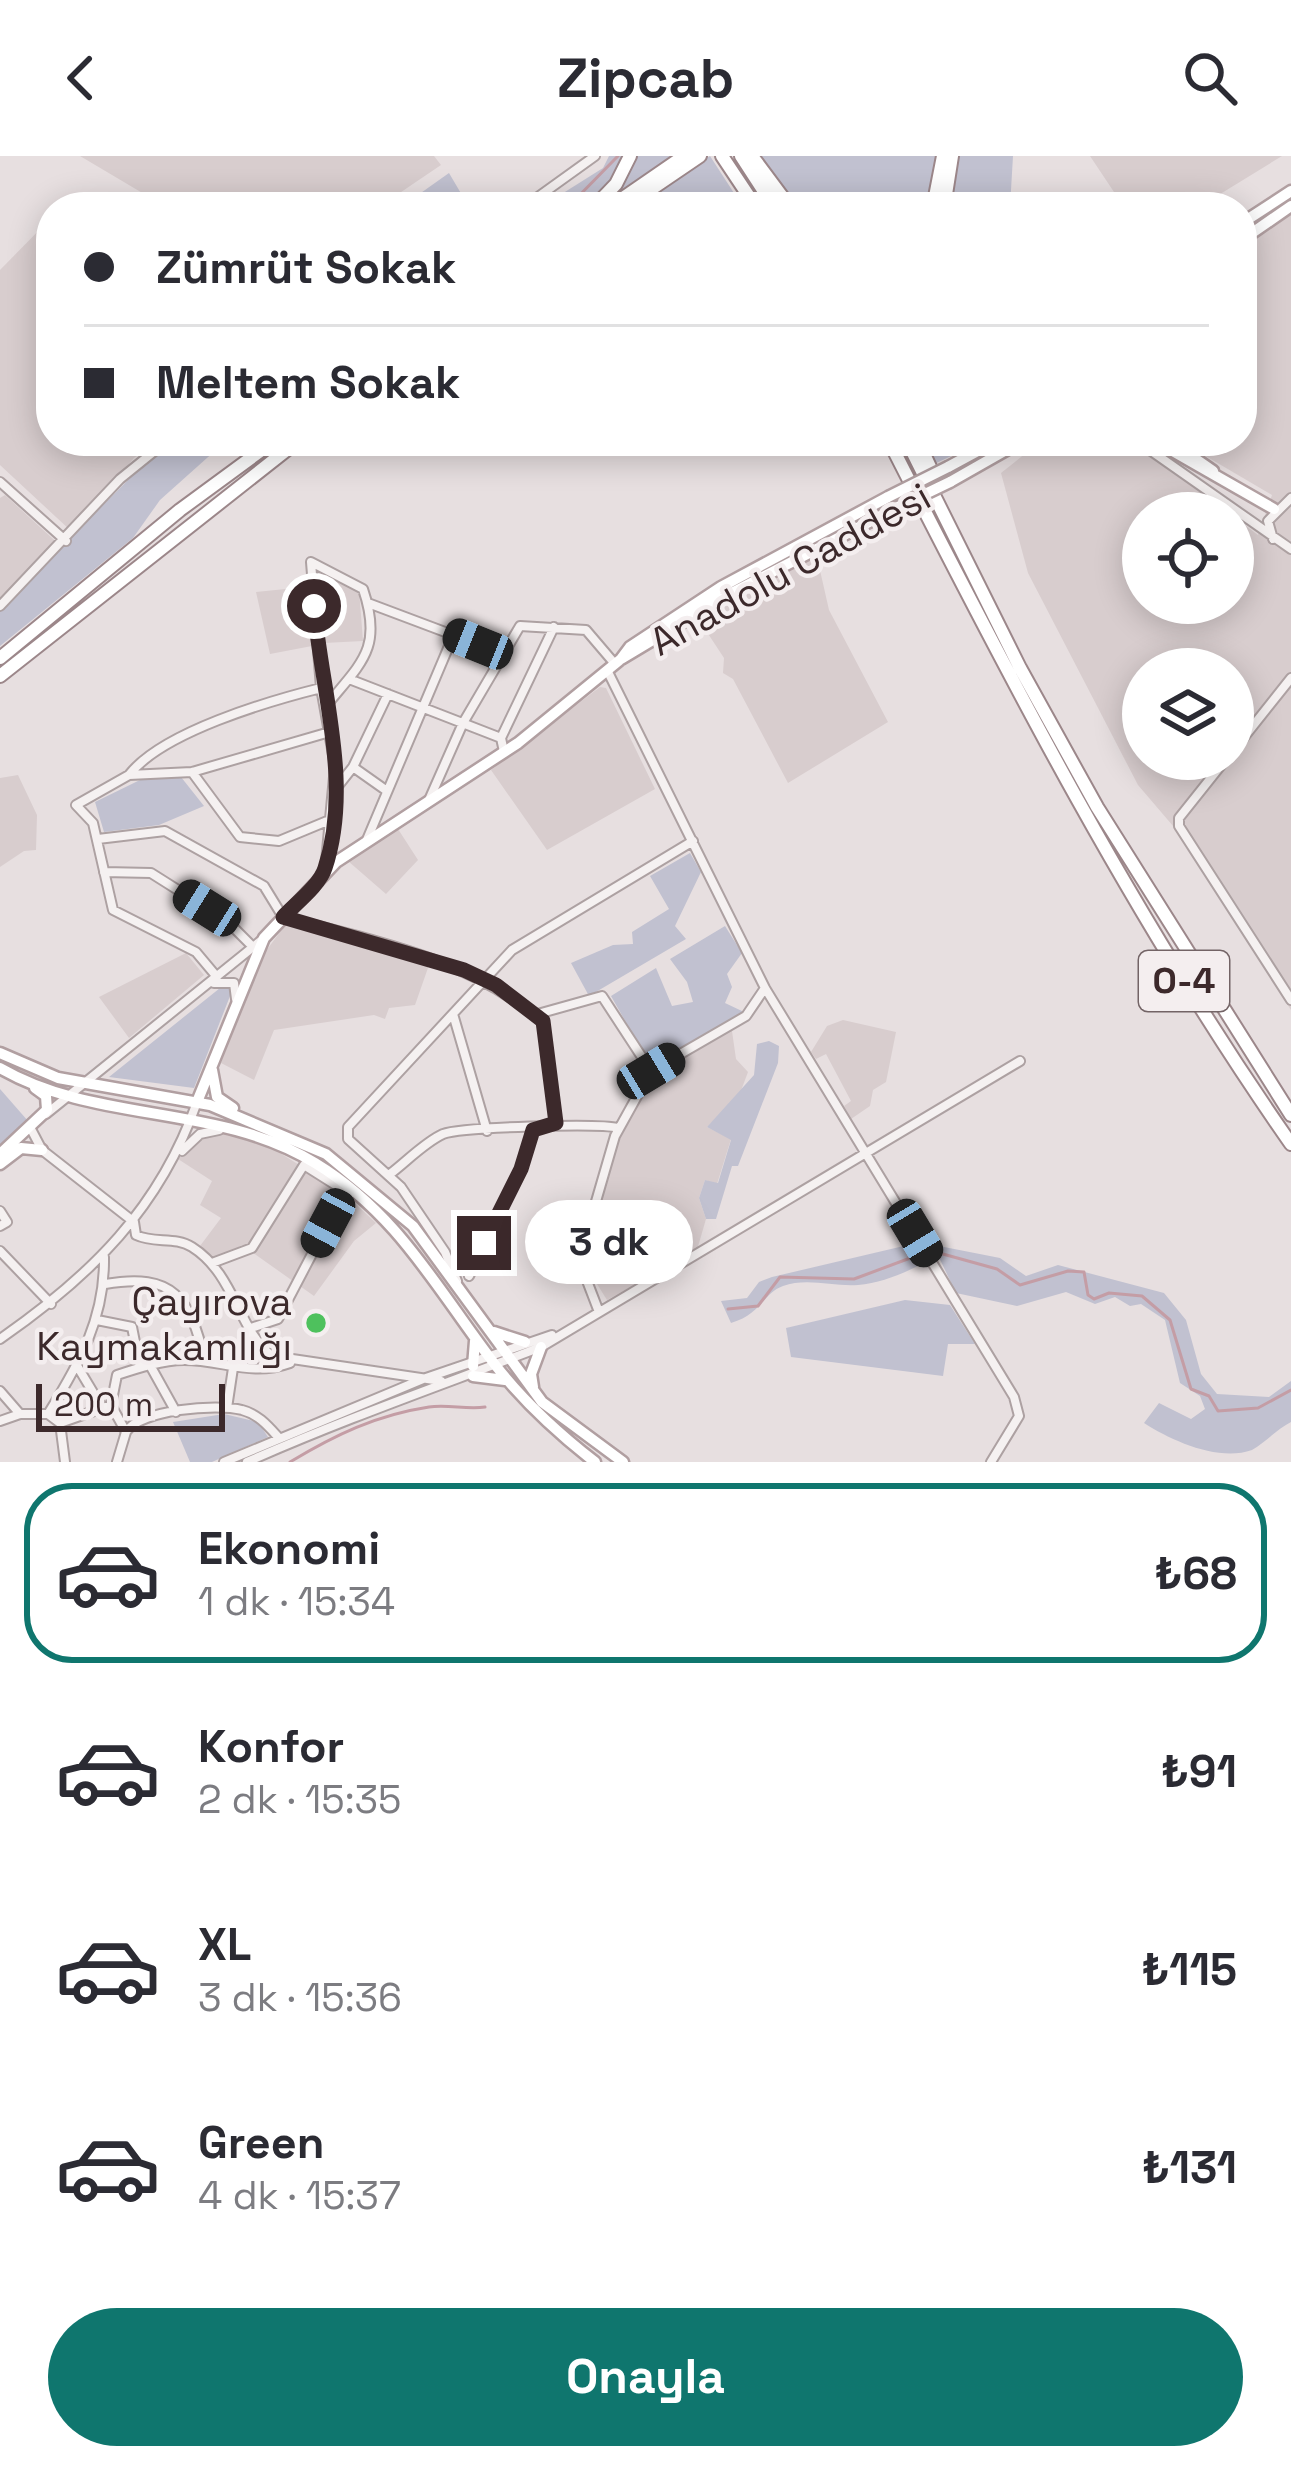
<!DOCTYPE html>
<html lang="tr">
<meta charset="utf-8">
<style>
:root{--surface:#fff;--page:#f7f7f7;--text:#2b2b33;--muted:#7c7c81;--line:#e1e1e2;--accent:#0f766e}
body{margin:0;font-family:"Space Grotesk",sans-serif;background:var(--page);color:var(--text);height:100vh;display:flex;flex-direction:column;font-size:45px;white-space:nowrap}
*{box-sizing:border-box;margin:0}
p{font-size:39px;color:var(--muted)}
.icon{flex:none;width:66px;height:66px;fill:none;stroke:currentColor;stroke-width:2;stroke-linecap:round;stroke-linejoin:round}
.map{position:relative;height:1306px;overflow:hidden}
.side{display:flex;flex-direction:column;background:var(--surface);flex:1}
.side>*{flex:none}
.top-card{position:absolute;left:36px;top:36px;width:1221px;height:264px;border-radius:48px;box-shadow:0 6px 30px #0003;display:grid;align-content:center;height:264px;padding:0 48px;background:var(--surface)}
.controls{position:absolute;left:1122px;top:336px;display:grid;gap:24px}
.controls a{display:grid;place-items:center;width:132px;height:132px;border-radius:50%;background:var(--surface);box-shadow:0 6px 30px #0003;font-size:60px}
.scale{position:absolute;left:36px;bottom:30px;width:189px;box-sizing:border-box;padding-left:12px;border:6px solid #3c292b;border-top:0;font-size:33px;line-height:42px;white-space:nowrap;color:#3c292b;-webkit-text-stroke:9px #f4eeef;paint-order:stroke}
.end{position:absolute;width:54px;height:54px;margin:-27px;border:15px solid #3c292b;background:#fff;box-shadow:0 0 0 6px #fff}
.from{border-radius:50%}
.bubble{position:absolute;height:84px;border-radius:42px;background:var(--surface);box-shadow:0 6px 30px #0003;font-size:39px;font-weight:600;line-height:84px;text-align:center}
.car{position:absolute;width:36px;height:72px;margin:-36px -18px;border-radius:15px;box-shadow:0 0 9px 3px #0007;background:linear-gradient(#222 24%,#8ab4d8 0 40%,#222 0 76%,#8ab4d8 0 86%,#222 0)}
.top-card b{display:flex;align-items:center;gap:42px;height:114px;font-size:45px}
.top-card b+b{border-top:3px solid var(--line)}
.top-card i{width:30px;height:30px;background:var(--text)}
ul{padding:21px 0 0;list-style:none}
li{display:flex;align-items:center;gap:36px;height:180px;margin:0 24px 18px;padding:0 24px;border:6px solid transparent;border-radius:48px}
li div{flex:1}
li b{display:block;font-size:45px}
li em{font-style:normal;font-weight:600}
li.active{border-color:var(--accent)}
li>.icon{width:108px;height:108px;stroke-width:1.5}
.button{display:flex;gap:24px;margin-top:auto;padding:24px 48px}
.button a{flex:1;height:138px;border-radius:72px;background:var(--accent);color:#fff;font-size:48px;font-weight:600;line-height:138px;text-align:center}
header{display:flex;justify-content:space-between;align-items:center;height:156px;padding:0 48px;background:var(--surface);font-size:54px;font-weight:600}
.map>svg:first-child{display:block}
</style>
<header><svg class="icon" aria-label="back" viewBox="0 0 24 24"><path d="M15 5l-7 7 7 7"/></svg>Zipcab<svg class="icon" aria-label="search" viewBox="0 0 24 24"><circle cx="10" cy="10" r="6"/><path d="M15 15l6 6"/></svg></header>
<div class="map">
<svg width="1291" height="1306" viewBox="0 0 1291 1306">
<rect width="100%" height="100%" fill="#e7dfe0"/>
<path fill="#d8cdce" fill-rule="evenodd" d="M80,0H434L441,9L379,51H166Z
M1090,0H1282L1199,51H1124Z
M1291,54V854L1173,670L1138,629L1028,417L1001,317L1041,285H1130L1230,357H1143V447H1233V360L1258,379L1272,339L1180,285H1242V89ZM1143,513H1233V603H1143Z
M51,62V285H159L134,302L70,374L0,309V114Z
M5,339L64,393L0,453V342Z
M817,401L829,454L888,566L788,627L733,523L723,517L724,502L699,464Z
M323,414L359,434L363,485L324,487L318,415Z
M305,431L312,490L270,498L256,436Z
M600,531L606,532L655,633L547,694L491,614Z
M18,619L37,659L36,694L24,695L0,711V622Z
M398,673L418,704L386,738L348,705Z
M286,768L429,809L415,849L389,852L385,863L374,859L274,874L254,924L221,907L257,807Z
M186,797L204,819L129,882L99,841Z
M843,864L896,876L886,926L873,934L870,950L851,963L844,950L851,945L826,898L816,903L811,896L827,870Z
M726,874L732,875L736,903L748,916L739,940L707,971L731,983L717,1028L705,1024L699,1042L706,1063L697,1094L607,1144L582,1104L619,982L652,923Z
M243,974L344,1037L376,1067L354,1085L314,1140L242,1089L213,1107L197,1094L221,1062L200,1049L212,1025L178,1003L203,978Z"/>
<path fill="#c1c1d0" d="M609,0H624L608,29L586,51H541L603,12Z
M634,0H675L603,50Z
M710,0L743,51H633Z
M760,0H937L926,51H798Z
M956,0H1013L1010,51H948Z
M449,17L469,51H401Z
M178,285H226L160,344L133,382L0,490V453L137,315Z
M921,285H974L975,289L932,309Z
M181,621L204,650L159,669L104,676L95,646L142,623Z
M690,697L701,716L675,770L686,783L589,840L571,807L613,789L633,788L632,776L669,753L650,720Z
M725,770L742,797L727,818L732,831L725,847L744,856L657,907L648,905L611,840L656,812L672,850L693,846L687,826L670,803Z
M225,828L232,835L194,932L109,921Z
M769,885L779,890L778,907L738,1010H732L716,1063H706L699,1042L705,1024L718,1027L731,984L707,971L754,919L757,888Z
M0,933L28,965L0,990Z
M908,1089L922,1108C902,1118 881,1127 858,1129C834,1131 807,1121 783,1130C763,1137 762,1158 731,1167L721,1145L747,1142L759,1126L772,1121Z
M939,1090L1000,1102L1026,1120L1058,1109L1164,1137L1186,1164L1201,1218L1217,1238L1269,1241L1291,1225V1266C1277,1273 1266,1286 1252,1294C1219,1306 1172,1285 1144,1267L1159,1247L1191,1263L1205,1253L1200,1240L1180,1227L1165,1164L1141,1148L1130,1150L1115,1141L1095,1148L1066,1136L1017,1150L956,1137L935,1093Z
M905,1144L950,1149L975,1188H948L943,1220L791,1201L786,1172Z
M224,1258L258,1266L268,1281L212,1306H190L173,1266Z"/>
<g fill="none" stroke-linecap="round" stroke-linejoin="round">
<path stroke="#c49da5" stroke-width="3" d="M568,51L618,0
M932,1095L997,1113L1020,1129L1068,1115L1084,1116L1088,1139L1094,1143L1109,1137L1142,1140L1170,1164L1191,1233L1209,1240L1218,1255L1258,1252L1291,1234
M728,1153L758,1150L780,1121L854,1123L921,1098
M290,1306C335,1279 376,1259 429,1251C448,1248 467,1254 485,1251"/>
<defs>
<path id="minor" d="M524,51L595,0
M1137,285L1291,393
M0,326L66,385
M1273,383L1268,365L1291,342
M368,447L501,497
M0,450L120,323L167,285
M607,514L765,832L1014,1241L1019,1260L991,1306
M349,523L501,582L504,596
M501,582L554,471
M1233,595L1291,522
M1226,603L1179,662V670L1291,844
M353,611L387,635
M192,616L240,681L279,685L332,663
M129,619C162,576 269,545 321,532
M334,635L353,611L388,538
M429,644L463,567L520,470L586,474L615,508
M98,683L165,675L264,730L283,761C370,784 463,801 534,859L602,840L651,915L615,980L579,1104L599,1156
M366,686L454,478
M104,716L151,717L227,765L253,791
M325,716L335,610L321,532L311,406L363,433C383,492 362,506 326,550
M217,821L196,796L113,754L93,667L76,649L129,619L192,616L333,575
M214,827H234L236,843
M453,858L487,975
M535,860L543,864L556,967
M651,915L746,860L765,832
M46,958L263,783
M31,973L42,994L134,1066L136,1079C154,1088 175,1080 192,1091C235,1118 238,1174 272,1200L441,1225
M182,995L200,978L219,974
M390,1018C406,1006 425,986 443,978C461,971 598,967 619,972
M0,1055L7,1066L0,1070
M0,1095L51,1148
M212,1107L252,1092L304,1009L350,1038
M469,1120L521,1014L533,974
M457,1125L445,1096L401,1031L348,983V971L512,794L693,685
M105,1128C174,1116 190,1142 205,1205
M97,1164L132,1171L140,1211
M0,1183C91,1120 160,1052 197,946
M76,1208L100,1248
M151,1211L176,1256
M0,1235L20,1258
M111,1249L117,1219C138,1212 163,1204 184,1204C223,1204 251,1221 290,1207
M111,1249L126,1276L117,1306
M227,1252L233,1212L251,1172L278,1163L345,1035
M48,1258L60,1267L65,1306
M0,1265L20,1258H48C80,1206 105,1162 104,1101
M60,1267L111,1249
M126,1276C139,1254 217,1247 242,1254C258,1258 268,1270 279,1282
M224,1306L423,1223L552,1179
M247,1306C344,1263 442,1229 541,1191L1020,905"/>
<path id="major" d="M1242,67L1291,35
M1242,84L1291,50
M1155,285L1274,353
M1170,285L1213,315
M948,311L996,285
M950,326L1022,285
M621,503L630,491L721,431L888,341
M0,897L58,922L210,949L326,998L413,1070L542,1246L623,1306
M0,912C96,968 218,947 315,1007C399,1058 438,1135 496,1210C525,1247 559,1278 595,1306
M212,914L217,941L233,952
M197,946L264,782L336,706L518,587L621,503L726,440L896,352
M0,998L47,954L46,940L35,932
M0,1008L21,992L42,994
M494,1176L525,1186
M473,1210L475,1185
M473,1220L505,1224
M533,1231L531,1218L541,1191"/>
<path id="highway" d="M722,0L756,51
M741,0L774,51
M752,0L790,51
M594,51L616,28L630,0
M610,51L684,0
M625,51L700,0
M933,51L943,0
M944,51L952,0
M889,285C1012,527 1135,765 1291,988
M907,285L1020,512L1097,651L1291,959
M918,285L937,326
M0,502L180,354L274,285
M0,520L298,285"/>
</defs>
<use href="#minor" stroke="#ada1a2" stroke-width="12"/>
<use href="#major" stroke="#b19fa1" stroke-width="15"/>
<use href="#highway" stroke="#9c878a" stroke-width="16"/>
<use href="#minor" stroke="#f5f1f1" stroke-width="8"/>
<use href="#major" stroke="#fff" stroke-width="10"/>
<use href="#highway" stroke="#fff" stroke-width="12"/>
<defs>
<path id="major-bridge" d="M888,341L948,311
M896,352L950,326"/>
</defs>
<use href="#major-bridge" stroke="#b19fa1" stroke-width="15" stroke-linecap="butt"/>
<use href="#major-bridge" stroke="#fff" stroke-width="10"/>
</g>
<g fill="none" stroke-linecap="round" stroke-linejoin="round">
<path stroke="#3c292b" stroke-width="15" d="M314,450C321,534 353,628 325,712C320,729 295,748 283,761L464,814L496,829L543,865L556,967L533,974L521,1013L484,1087"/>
</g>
<circle fill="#4ec15d" stroke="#f4eeef" stroke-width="4.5" cx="316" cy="1167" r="12"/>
<g text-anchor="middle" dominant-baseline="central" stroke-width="9" stroke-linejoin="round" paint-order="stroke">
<rect fill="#f4eeef" stroke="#736466" stroke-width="3" x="1139" y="795" width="90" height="60" rx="9"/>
<g font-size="36" font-weight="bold" fill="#3c292b">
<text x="1184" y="825">O-4</text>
</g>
<g font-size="39" fill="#3c292b" stroke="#f4eeef">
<text transform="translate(790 413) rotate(-29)">Anadolu Caddesi</text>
</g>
<g font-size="39" fill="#3c292b" stroke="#f4eeef" text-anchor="end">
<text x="292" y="1145">Çayırova<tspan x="292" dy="45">Kaymakamlığı</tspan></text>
</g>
</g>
</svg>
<div class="controls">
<a><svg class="icon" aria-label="locate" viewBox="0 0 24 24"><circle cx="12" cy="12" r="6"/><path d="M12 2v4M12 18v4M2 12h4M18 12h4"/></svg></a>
<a><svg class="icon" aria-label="layers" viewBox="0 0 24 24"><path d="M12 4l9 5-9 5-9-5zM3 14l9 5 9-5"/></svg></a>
</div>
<div class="scale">200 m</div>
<i class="end from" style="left:314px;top:450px"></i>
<i class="end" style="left:484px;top:1087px"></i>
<div class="bubble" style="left:525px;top:1044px;width:168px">3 dk</div>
<i class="car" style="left:478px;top:488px;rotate:292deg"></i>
<i class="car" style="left:207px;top:752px;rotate:302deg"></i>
<i class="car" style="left:651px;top:915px;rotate:59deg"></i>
<i class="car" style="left:328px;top:1067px;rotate:208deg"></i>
<i class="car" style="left:915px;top:1077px;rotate:149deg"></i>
<div class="top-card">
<b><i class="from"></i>Zümrüt Sokak</b>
<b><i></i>Meltem Sokak</b>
</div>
</div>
<section class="side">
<ul>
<li class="active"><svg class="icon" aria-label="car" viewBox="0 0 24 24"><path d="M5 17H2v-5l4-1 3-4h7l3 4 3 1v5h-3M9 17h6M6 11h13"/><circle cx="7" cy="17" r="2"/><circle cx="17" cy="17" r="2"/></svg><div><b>Ekonomi</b><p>1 dk · 15:34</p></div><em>₺68</em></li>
<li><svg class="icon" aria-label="car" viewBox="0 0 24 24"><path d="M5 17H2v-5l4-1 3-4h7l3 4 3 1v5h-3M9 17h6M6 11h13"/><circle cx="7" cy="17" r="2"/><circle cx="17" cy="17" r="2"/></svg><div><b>Konfor</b><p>2 dk · 15:35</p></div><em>₺91</em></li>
<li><svg class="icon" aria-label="car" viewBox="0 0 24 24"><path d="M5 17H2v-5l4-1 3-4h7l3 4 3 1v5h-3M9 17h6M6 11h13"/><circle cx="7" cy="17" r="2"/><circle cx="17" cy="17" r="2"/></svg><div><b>XL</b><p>3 dk · 15:36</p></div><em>₺115</em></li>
<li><svg class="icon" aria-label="car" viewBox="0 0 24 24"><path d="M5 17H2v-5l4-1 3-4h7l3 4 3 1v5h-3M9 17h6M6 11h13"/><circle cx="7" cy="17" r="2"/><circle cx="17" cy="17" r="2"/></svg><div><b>Green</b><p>4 dk · 15:37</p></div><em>₺131</em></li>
</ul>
<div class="button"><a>Onayla</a></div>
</section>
